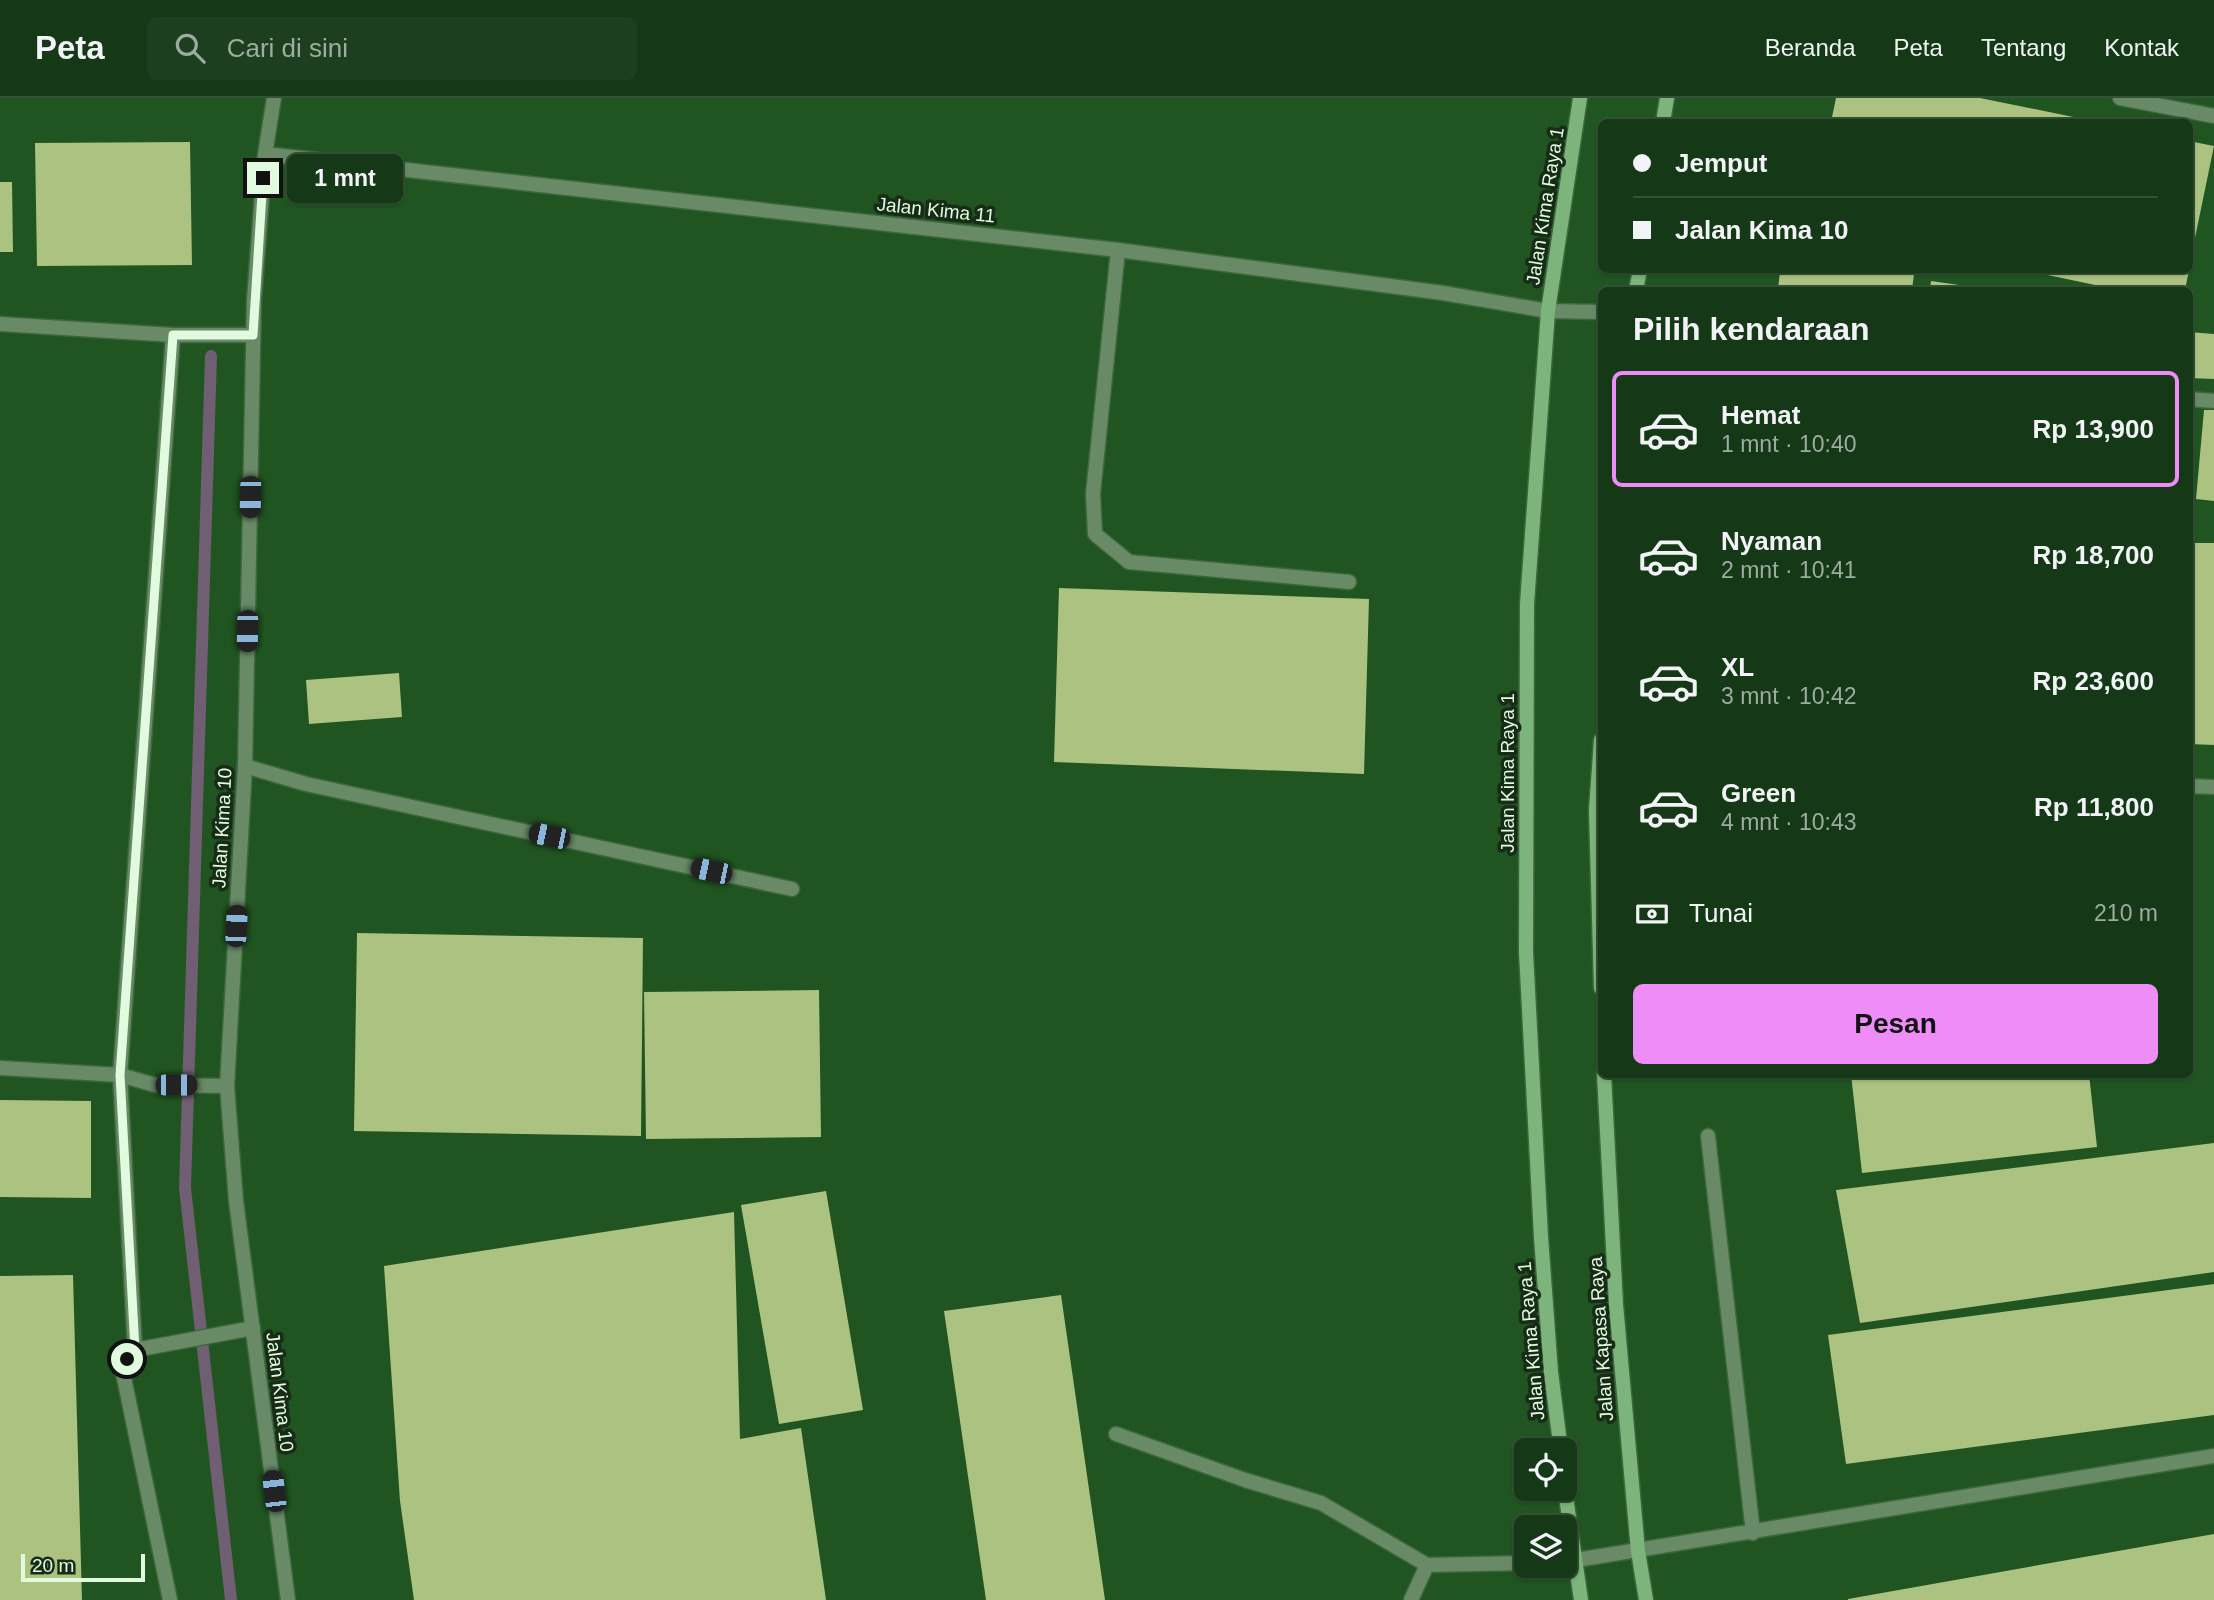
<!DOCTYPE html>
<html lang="id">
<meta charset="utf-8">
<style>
:root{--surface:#153816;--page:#1e3f1f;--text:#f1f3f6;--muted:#9daca1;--line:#345235;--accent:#ee8cf8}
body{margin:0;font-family:Helvetica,sans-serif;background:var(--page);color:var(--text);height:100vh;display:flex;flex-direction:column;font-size:26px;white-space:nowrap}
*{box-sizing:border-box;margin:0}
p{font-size:23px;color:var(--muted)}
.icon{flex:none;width:38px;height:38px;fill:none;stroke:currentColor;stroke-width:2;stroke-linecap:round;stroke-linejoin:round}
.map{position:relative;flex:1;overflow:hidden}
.sheet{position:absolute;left:1598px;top:189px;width:595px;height:791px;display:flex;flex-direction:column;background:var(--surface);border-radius:10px;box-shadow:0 2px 5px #0004,0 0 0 2px var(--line)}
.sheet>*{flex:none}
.hud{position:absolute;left:1598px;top:21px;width:595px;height:154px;border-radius:10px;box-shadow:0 2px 5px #0004,0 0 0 2px var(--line);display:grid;align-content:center;height:154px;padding:0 35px;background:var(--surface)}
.controls{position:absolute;left:1514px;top:1340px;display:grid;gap:14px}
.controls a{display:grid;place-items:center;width:63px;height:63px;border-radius:10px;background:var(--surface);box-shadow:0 2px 5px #0004,0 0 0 2px var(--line);font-size:35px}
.scale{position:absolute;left:21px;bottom:18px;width:124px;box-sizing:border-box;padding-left:7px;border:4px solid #e1fbdf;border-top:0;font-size:19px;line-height:24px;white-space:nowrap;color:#e1fbdf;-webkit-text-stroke:5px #172b17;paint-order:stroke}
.end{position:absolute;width:32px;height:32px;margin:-16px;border:9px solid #e1fbdf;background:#111;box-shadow:0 0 0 4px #111}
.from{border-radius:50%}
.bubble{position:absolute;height:49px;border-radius:10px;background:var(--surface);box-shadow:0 2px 5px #0004,0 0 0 2px var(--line);font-size:23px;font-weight:800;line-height:49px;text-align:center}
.car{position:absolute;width:21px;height:42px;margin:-21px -10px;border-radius:9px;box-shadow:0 0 5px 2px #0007;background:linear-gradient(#222 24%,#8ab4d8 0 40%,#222 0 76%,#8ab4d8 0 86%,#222 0)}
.hud b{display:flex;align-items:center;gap:24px;height:66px;font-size:26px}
.hud b+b{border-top:2px solid var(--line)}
.hud i{width:18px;height:18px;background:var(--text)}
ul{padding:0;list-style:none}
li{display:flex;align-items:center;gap:21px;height:116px;margin:0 14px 10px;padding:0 21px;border:4px solid transparent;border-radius:10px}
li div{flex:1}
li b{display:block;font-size:26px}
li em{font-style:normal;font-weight:800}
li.active{border-color:var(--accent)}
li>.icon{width:63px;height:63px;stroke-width:1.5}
h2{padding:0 35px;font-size:32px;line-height:84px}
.pay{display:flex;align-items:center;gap:18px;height:77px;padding:0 35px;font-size:26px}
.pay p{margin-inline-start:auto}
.button{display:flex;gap:14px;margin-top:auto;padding:14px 35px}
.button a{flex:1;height:80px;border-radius:10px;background:var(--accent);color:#111;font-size:28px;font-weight:800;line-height:80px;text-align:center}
header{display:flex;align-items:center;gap:42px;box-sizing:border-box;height:98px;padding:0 35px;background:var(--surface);border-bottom:2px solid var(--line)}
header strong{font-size:33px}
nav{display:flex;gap:38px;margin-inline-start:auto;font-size:24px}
.search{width:490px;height:63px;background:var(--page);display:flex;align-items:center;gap:18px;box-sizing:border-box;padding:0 24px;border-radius:10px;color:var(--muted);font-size:26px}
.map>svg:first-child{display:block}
</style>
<header>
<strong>Peta</strong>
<div class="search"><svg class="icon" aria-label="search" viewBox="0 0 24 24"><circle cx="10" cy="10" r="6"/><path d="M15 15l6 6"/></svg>Cari di sini</div>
<nav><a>Beranda</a><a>Peta</a><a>Tentang</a><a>Kontak</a></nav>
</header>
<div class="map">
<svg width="2214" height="1502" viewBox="0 0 2214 1502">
<rect width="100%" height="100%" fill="#1c4b1d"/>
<path fill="#205521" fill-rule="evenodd" d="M0,0H2214V1502H0ZM1601,24H2189V172H1601ZM1601,192H2189V976H1601ZM1526,1353H1564V1391H1526ZM1526,1430H1564V1468H1526Z"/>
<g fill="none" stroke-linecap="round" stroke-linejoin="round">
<path stroke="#705e72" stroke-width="12" d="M211,258L185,1090L231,1502"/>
</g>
<path fill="#acc281" d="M1836,0H1980L2093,23L1831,24Z
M2189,43L2214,48L2190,164H2189Z
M190,44L192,167L37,168L35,45Z
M0,84H12L13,154H0Z
M1780,172H1870L1914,176L1912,192H1778Z
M2024,172H2189L2185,192H2119Z
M1931,183L1987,191V192H1930Z
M2189,234L2214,236V281L2189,280Z
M2204,312H2214V403L2196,401Z
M2189,445H2214V647L2189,646Z
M1059,490L1369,501L1364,676L1054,664Z
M399,575L402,619L309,626L306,582Z
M357,835L643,840L641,1038L354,1033Z
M819,892L821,1039L646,1041L644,894Z
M1851,976H2089L2097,1049L1862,1075Z
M0,1002L91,1003V1100L0,1099Z
M2214,1045V1174L1860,1225L1836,1092Z
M826,1093L863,1312L779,1326L741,1107Z
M734,1114L740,1341L801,1330L826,1502H414L400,1403L384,1168Z
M73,1177L82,1502H0V1178Z
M2214,1186V1317L1846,1366L1828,1237Z
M1061,1197L1105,1502H986L944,1213Z
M2214,1436V1502H1848V1501Z"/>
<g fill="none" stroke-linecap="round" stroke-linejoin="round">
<defs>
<path id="lane" d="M2120,0L2214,18
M1118,152L1093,396L1095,436L1129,464L1349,484
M0,226L173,237H253
M2189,301L2214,303
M245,668L306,686L792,791
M2189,688L2214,689
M0,970L120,977L155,987L227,988
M1708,1038L1753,1435
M135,1252L120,977L173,237
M1116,1336L1245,1382L1321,1405L1427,1467L1526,1465
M1564,1464L2214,1358
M170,1502L123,1275L127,1261L135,1252L253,1230
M1411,1502L1427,1467"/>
<path id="street" d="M274,0L265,56L254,202L245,668L227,988L236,1103L288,1502
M265,56L1118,152L1443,195L1548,213L1601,214"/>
<path id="secondary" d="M1663,24L1667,0
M1636,192L1640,172
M1601,642L1596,712L1601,890
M1604,976L1616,1206L1638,1453L1646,1502
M1561,1353L1551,1274L1541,1139L1526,854L1527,506L1548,213L1580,0
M1564,1385L1581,1502"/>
</defs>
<use href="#lane" stroke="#3c673c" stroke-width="17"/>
<use href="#street" stroke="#3c673c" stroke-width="17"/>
<use href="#secondary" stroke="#3c673c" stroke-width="17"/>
<use href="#lane" stroke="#688a67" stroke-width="14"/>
<use href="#street" stroke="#688a67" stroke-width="14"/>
<use href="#secondary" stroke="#7db47b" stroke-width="14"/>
</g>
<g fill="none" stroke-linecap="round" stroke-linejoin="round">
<path stroke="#e1fbdf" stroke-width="9" d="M127,1261L135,1252L120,977L173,237H253L263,80"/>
</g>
<g text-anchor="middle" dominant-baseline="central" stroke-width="7" stroke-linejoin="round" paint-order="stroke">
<g font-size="19" fill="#e1fbdf" stroke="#172b17">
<text transform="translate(1545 108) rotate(-81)">Jalan Kima Raya 1</text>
<text transform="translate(936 112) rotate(6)">Jalan Kima 11</text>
<text transform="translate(1507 675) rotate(-90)">Jalan Kima Raya 1</text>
<text transform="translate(222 730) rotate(-87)">Jalan Kima 10</text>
<text transform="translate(1601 1241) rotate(-94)">Jalan Kapasa Raya</text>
<text transform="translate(1531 1243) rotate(-95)">Jalan Kima Raya 1</text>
<text transform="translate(280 1294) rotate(83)">Jalan Kima 10</text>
</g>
</g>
</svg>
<div class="controls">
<a><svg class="icon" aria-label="locate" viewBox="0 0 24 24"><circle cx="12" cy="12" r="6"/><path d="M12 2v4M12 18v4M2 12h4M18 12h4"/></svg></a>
<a><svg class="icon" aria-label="layers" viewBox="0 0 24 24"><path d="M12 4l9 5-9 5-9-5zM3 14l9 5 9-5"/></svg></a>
</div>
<div class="scale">20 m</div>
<i class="end from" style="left:127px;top:1261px"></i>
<i class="end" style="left:263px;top:80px"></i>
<div class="bubble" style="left:287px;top:56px;width:116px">1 mnt</div>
<i class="car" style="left:250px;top:399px;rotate:181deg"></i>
<i class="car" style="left:247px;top:533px;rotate:181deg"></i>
<i class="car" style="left:549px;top:738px;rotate:282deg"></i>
<i class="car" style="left:711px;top:773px;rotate:282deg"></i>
<i class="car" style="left:236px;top:828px;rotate:3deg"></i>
<i class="car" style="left:176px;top:987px;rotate:90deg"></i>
<i class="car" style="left:274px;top:1393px;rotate:353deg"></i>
<div class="hud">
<b><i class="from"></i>Jemput</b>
<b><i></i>Jalan Kima 10</b>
</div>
<section class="sheet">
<h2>Pilih kendaraan</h2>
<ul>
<li class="active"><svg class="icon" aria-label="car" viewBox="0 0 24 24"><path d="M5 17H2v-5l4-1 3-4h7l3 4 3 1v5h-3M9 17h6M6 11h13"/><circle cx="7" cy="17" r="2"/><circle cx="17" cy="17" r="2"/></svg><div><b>Hemat</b><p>1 mnt · 10:40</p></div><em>Rp 13,900</em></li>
<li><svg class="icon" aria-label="car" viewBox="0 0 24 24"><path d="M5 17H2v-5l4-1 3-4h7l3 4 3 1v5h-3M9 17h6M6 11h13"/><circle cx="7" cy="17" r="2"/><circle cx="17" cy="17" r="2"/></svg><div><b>Nyaman</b><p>2 mnt · 10:41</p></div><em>Rp 18,700</em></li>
<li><svg class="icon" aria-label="car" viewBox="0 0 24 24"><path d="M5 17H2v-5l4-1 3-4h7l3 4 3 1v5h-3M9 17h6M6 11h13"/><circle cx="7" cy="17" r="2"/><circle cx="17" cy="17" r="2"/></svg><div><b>XL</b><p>3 mnt · 10:42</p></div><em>Rp 23,600</em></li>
<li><svg class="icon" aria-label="car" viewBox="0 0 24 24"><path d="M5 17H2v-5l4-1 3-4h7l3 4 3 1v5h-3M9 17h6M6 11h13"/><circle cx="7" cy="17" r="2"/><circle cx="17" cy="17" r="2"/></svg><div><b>Green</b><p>4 mnt · 10:43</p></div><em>Rp 11,800</em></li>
</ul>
<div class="pay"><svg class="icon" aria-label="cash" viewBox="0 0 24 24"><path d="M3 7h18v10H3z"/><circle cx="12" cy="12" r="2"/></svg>Tunai<p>210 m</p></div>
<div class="button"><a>Pesan</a></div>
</section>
</div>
